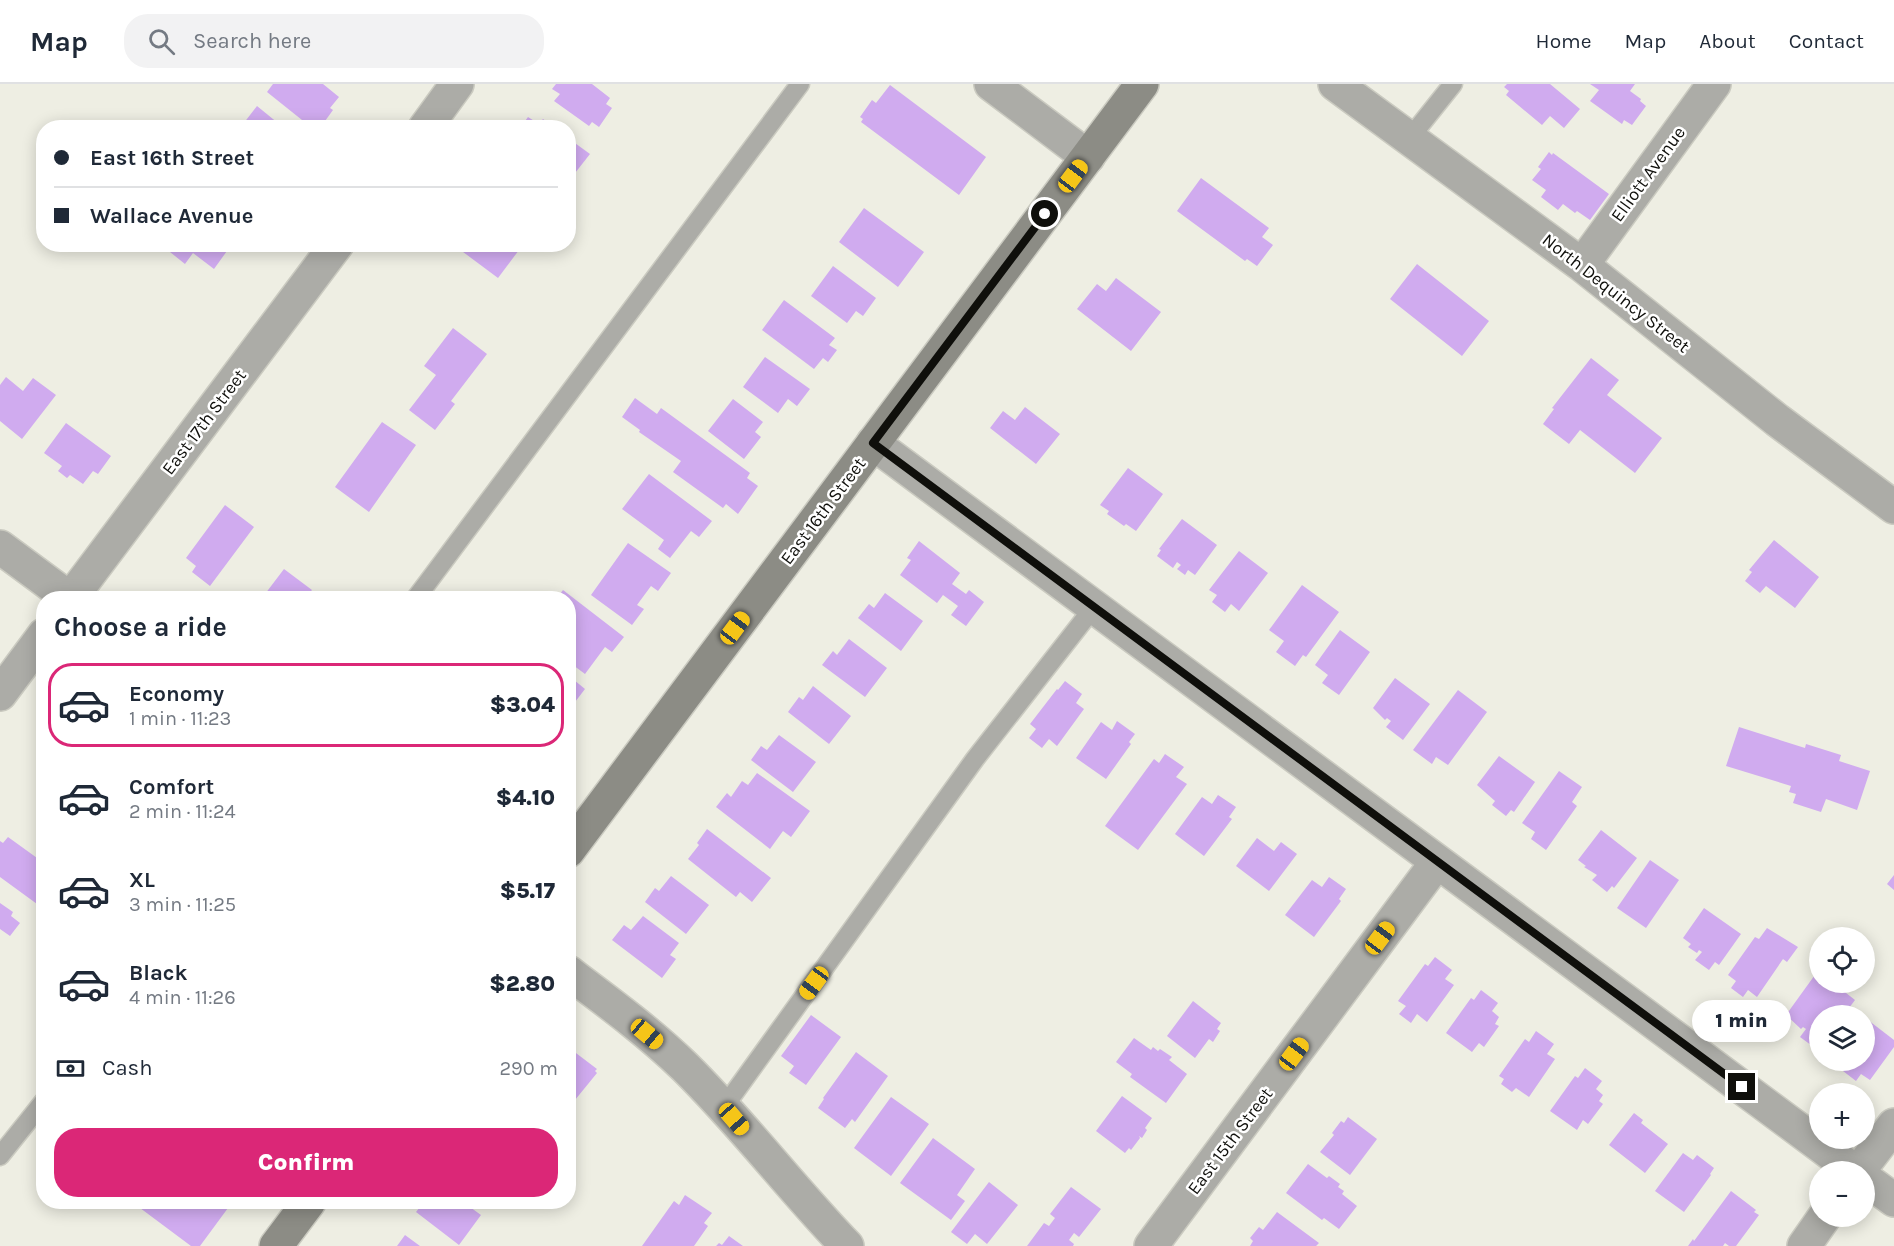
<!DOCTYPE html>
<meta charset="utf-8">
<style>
:root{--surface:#fff;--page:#f2f2f3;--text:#1f2937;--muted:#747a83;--line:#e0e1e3;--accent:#db2777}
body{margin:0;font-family:Karla,sans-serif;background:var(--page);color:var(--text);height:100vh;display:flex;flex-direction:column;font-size:22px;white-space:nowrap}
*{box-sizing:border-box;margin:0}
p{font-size:20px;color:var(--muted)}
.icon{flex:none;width:33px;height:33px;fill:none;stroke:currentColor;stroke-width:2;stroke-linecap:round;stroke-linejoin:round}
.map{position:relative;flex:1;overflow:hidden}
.panel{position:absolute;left:36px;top:507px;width:540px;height:618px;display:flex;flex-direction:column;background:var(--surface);border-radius:24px;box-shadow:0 3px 15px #0003}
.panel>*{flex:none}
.banner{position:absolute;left:36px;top:36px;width:540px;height:132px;border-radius:24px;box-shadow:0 3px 15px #0003;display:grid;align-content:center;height:132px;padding:0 18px;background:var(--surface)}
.buttons{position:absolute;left:1809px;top:843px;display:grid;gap:12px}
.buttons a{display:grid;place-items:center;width:66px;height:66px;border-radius:50%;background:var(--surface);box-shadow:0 3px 15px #0003;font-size:30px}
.end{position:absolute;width:27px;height:27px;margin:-14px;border:8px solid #0f0f0b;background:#fff;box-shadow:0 0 0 3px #fff}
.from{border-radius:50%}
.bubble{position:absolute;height:42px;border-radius:21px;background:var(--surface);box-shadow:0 3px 15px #0003;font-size:20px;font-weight:800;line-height:42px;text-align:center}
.car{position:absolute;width:18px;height:36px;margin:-18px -9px;border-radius:8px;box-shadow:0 0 4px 2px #0007;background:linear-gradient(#f5c518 24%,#345 0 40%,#f5c518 0 76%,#345 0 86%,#f5c518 0)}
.banner b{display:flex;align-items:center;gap:21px;height:57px;font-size:22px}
.banner b+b{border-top:2px solid var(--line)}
.banner i{width:15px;height:15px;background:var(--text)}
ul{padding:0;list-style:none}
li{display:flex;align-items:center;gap:18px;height:84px;margin:0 12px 9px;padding:0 6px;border:3px solid transparent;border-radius:24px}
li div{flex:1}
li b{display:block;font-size:22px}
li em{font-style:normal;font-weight:800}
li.on{border-color:var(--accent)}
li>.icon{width:54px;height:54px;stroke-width:1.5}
h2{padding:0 18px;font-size:27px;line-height:72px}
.pay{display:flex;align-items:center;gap:15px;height:66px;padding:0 18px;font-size:22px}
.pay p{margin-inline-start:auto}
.action{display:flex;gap:12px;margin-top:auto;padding:12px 18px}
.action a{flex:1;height:69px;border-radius:24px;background:var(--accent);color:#fff;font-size:24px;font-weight:800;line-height:69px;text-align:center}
header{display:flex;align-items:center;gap:36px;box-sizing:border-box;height:84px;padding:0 30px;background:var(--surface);border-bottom:2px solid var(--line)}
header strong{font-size:28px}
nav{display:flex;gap:33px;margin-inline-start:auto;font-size:21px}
.search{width:420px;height:54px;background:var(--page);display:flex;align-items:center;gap:15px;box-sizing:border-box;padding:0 21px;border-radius:24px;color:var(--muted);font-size:22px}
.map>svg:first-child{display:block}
</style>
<header>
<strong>Map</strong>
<div class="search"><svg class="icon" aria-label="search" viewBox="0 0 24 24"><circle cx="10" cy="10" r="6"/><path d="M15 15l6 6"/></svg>Search here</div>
<nav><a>Home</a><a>Map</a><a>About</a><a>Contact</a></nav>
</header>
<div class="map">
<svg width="1894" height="1162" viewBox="0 0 1894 1162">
<rect width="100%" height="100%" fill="#eeeee3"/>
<path fill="#d0abef" d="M273,0H323L339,13L330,24L333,26L320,44H312L267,8Z
M556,0H592L610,14L606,20L612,24L599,43L592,38L589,42L554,17L560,10L552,5Z
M1507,0H1550L1580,25L1564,44L1550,32L1542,41L1506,11L1509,7L1504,3Z
M1590,0H1635L1630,7L1641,15L1640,17L1646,22L1632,41L1624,36L1622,40L1590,17L1599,6Z
M890,1L986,73L959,111L861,38L863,35L860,33L872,16L876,19Z
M257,22L284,44H240Z
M528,33L539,40L543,35L555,44H520Z
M568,54L590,70L568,98Z
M1549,68L1552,71L1553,69L1609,110L1590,136L1577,127L1575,129L1563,120L1558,126L1541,113L1546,106L1532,96L1541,85L1538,83Z
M1201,94L1269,144L1262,153L1273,161L1257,182L1247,175L1245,177L1177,127Z
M864,124L924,168L898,203L839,158Z
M160,160H232L214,185L193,169L185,180Z
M448,160H520L522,162L498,194L455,162L454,165Z
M1417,180L1489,237L1462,272L1390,215Z
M833,182L876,214L863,232L856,227L847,239L811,212Z
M1116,194L1161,228L1131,267L1077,225L1097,200L1106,207Z
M784,216L835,254L829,261L837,266L828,278L823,274L814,285L762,246Z
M453,244L487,270L451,317L455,320L435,346L409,326L436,291L424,282Z
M765,273L810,305L797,322L788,315L778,329L743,303Z
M1591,274L1619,296L1607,311L1662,354L1635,389L1580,346L1569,360L1543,340L1554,325L1552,324Z
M6,293L23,307L33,294L56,311L22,355L0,337V301Z
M635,314L657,330L661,324L750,389L747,394L758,402L738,430L726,420L723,424L673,388L681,377L639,348L640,346L622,333Z
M733,315L763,338L755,348L761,353L744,375L708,347Z
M1025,323L1060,350L1036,380L990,344L1003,327L1015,336Z
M382,338L416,361L369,428L335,403Z
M66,339L111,372L98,390L93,387L83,400L70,391L67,394L58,387L62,382L44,369Z
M1128,384L1163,410L1136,447L1126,440L1124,442L1107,430L1109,427L1100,421Z
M649,390L712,437L699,453L691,447L670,474L658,465L664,456L622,425Z
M225,421L254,443L210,502L192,488L196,482L186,474Z
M1182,435L1217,461L1195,491L1188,486L1185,491L1177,485L1181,481L1177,478L1173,484L1157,472L1161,466L1159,465Z
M1774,456L1819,493L1795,524L1766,502L1760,509L1745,497L1752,488L1749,486Z
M919,457L960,489L952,500L966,510L969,506L984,518L966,542L951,531L958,522L943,511L937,519L900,491L911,476L907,474Z
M628,459L671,489L658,507L651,502L637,521L644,525L632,541L591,511Z
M1239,467L1268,489L1239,527L1231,520L1225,528L1212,518L1217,511L1209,506Z
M284,485L312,506L305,514H262Z
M1302,501L1339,528L1306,573L1303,571L1295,582L1276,568L1284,557L1269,546Z
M563,506L624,553L612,568L605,563L585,590L569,578L575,571L568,566V514H557Z
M885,509L923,537L901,567L858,534L869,520L874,524Z
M1340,546L1370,568L1339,611L1322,599L1328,591L1315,581Z
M849,555L887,584L865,613L822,581L833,567L837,571Z
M568,591L585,605L572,622L568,620Z
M1395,594L1430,620L1403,656L1386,643L1391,637L1387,634L1385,636L1373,624Z
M1065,597L1082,610L1076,619L1084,625L1057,662L1049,655L1042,664L1029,654L1036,645L1030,640L1057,605L1058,606Z
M813,602L851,632L829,660L788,628L799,613L803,616Z
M1458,606L1487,628L1448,681L1436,673L1432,680L1413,666Z
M1117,637L1135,650L1129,658L1131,660L1106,695L1076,674L1101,638L1112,646Z
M1739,643L1805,664L1806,660L1841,671L1839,677L1870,687L1857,726L1826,715L1821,728L1793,719L1796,710L1789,708L1791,702L1726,682Z
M44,649V663L37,658Z
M779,651L816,678L793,708L751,676L761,662L767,666Z
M1165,670L1184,683L1176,693L1187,700L1138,766L1105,742L1154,675L1159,679Z
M1499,672L1535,698L1514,728L1511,726L1506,732L1492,721L1495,717L1477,701Z
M1559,687L1582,703L1572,718L1577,722L1546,766L1531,755L1535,748L1522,739Z
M757,689L810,727L791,753L783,747L770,765L716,723L727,709L731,713L742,697L748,701Z
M1218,711L1236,723L1229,733L1232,735L1204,772L1175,750L1202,713L1212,720Z
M707,745L771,794L752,818L740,808L736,813L688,775L699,761L697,759Z
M1601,746L1637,774L1614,804L1612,802L1607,808L1592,796L1597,791L1584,783L1586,782L1578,776Z
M8,753L44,779V811L37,820L0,793V757L3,759Z
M1257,754L1274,767L1281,758L1297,770L1269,807L1236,782Z
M1650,776L1679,796L1646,844L1617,824Z
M1894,791V806L1887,800Z
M671,792L709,821L686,850L645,818L655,804L659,807Z
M1329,793L1346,805L1339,815L1341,817L1314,853L1285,831L1312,796L1322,803Z
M0,819L13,828L11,832L20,839L10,852L0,845Z
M1704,824L1741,850L1719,881L1715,878L1709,886L1695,876L1702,868L1699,866L1697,869L1688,863L1691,860L1683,854Z
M643,832L679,859L670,871L676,875L662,894L612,856L624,841L631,846Z
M1767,844L1798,863L1787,878L1783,875L1757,913L1748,906L1743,913L1731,904L1736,897L1728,891L1755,853L1759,855Z
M1435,873L1452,886L1445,895L1454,901L1427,938L1417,930L1411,939L1399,930L1406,922L1398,917L1425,880L1428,882Z
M1817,888L1820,889V898H1832L1855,916L1843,932H1820V957L1815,964L1800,953L1806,945L1803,943L1801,945L1786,931Z
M1481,906L1498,919L1492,927L1499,933L1495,940L1499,942L1484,963L1479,959L1472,968L1446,949L1471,914L1474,916Z
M1193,917L1221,939L1217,945L1220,947L1213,958L1209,955L1195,974L1167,952Z
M811,931L841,953L806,1001L789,989L794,982L781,972Z
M1868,936L1894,956V963L1870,996L1861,990L1856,997L1843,987L1848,981L1842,976H1864V941Z
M1536,947L1554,960L1547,970L1555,975L1529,1013L1516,1004L1512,1008L1501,1000L1504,995L1499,992L1525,955L1529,958Z
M1134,954L1151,966L1153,963L1158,967L1160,965L1172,973L1169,976L1187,990L1166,1019L1130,993L1132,990L1116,978Z
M568,963L597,985L595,987L597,989L575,1016L568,1012Z
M856,968L888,992L855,1038L852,1035L845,1044L818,1024L824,1015L823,1014Z
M1585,984L1602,997L1596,1005L1603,1011L1599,1017L1603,1020L1588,1040L1583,1036L1577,1046L1550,1027L1575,992L1578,994Z
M1122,1012L1152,1034L1145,1044L1147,1046L1142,1054L1139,1052L1140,1054L1131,1066L1129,1064L1125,1069L1096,1047Z
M891,1013L929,1040L891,1092L854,1064Z
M1634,1029L1643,1036L1641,1039L1668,1060L1645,1089L1609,1061Z
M1348,1033L1377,1055L1350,1091L1320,1068L1334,1051L1332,1049L1341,1037L1344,1039Z
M568,1043L575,1048L568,1057Z
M933,1054L975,1085L957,1111L965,1117L951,1136L900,1099Z
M1683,1069L1693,1076L1697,1071L1714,1084L1710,1090L1711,1091L1684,1128L1655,1107Z
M1308,1080L1327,1094L1329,1092L1340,1100L1338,1103L1344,1107L1342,1110L1357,1122L1339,1145L1324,1134L1322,1136L1286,1109Z
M989,1098L1018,1121L987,1160L975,1150L967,1160L951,1148Z
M1071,1103L1101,1125L1079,1153L1074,1149L1069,1156L1074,1160L1073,1162H1027L1044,1139L1049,1142L1055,1134L1050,1130Z
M1731,1107L1756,1126L1754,1128L1759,1131L1736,1162H1729L1725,1159L1723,1162H1688L1693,1155L1694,1157Z
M685,1111L712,1129L704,1139L708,1142L694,1162H642L674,1117L679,1121Z
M132,1118H219L228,1124L200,1162H191Z
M424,1118H463L481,1131L459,1161L416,1128Z
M1277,1128L1319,1159L1316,1162H1250L1253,1157L1250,1154L1259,1143L1263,1146Z
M405,1151L420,1162H397Z
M729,1152L743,1162H716L719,1159L722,1161Z"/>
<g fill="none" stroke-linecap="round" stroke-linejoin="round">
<defs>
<path id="service" d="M1409,55L1453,0
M416,514L800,0
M724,1023L975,675L1094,523
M0,1072L44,1017"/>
<path id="minor" d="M991,0L1088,73
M1335,0L1582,181L1777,336L1894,423
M425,44L457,0
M1582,181L1714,0
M873,359L1856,1088
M71,514L337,160
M0,610L44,551
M1858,1088L1894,1041
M1864,1094L1894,1116
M1151,1162L1437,778
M1804,1162L1825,1132"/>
<path id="tertiary" d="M0,463L69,514
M568,888C608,918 649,948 685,983C742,1039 791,1104 847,1162"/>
<path id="secondary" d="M568,767L1142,0
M276,1162L309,1118"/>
</defs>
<use href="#service" stroke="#cacac0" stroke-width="21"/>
<use href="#minor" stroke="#cacac0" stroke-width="36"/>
<use href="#tertiary" stroke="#cacac0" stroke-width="36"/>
<use href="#secondary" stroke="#cacac0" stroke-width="36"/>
<use href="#service" stroke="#acaca7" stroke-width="18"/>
<use href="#minor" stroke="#acaca7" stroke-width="33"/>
<use href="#tertiary" stroke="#acaca7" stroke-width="33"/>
<use href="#secondary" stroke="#8c8c85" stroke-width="33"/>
</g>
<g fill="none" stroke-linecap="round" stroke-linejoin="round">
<path stroke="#0f0f0b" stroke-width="8" d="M1045,130L873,359L1742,1003"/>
</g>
<g text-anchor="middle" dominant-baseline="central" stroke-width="5" stroke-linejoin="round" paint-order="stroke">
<g font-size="18" fill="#0f0f0b" stroke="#fff">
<text transform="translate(1648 90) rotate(-54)">Elliott Avenue</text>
<text transform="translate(1616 209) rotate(38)">North Dequincy Street</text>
<text transform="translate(204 338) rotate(-53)">East 17th Street</text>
<text transform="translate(823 427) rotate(-53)">East 16th Street</text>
<text transform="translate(1230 1057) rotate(-53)">East 15th Street</text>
</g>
</g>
</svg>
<div class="buttons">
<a><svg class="icon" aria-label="locate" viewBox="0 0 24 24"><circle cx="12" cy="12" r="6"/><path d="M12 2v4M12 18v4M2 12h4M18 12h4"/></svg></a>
<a><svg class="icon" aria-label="layers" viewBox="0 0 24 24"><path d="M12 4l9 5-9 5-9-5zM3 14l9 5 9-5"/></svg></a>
<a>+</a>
<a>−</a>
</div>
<i class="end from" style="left:1045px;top:130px"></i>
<i class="end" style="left:1742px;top:1003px"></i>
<div class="bubble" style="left:1692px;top:916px;width:99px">1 min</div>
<i class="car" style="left:1073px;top:92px;rotate:37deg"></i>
<i class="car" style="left:735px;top:544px;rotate:37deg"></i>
<i class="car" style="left:1380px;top:854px;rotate:37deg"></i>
<i class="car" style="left:814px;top:899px;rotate:216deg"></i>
<i class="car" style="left:647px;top:950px;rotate:130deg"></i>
<i class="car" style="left:1294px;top:970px;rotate:37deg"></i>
<i class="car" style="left:734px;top:1035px;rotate:139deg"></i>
<div class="banner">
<b><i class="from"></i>East 16th Street</b>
<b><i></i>Wallace Avenue</b>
</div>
<section class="panel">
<h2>Choose a ride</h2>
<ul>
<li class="on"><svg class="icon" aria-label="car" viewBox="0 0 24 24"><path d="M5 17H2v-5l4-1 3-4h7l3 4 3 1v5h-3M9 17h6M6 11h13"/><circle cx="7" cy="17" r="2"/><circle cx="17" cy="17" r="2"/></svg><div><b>Economy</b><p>1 min · 11:23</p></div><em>$3.04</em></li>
<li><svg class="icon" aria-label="car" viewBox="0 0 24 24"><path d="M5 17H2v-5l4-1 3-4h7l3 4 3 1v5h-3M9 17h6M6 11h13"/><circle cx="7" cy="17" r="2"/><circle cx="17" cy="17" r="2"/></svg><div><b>Comfort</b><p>2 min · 11:24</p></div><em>$4.10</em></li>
<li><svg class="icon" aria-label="car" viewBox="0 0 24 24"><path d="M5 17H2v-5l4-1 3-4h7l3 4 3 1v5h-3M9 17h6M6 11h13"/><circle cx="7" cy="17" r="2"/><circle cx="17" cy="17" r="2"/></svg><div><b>XL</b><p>3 min · 11:25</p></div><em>$5.17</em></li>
<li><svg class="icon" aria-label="car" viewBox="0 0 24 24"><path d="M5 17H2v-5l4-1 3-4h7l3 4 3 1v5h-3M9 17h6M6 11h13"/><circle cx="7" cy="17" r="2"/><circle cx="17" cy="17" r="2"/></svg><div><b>Black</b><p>4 min · 11:26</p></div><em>$2.80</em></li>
</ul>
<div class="pay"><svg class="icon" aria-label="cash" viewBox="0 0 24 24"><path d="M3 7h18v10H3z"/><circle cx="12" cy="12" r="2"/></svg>Cash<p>290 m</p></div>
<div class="action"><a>Confirm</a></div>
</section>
</div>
